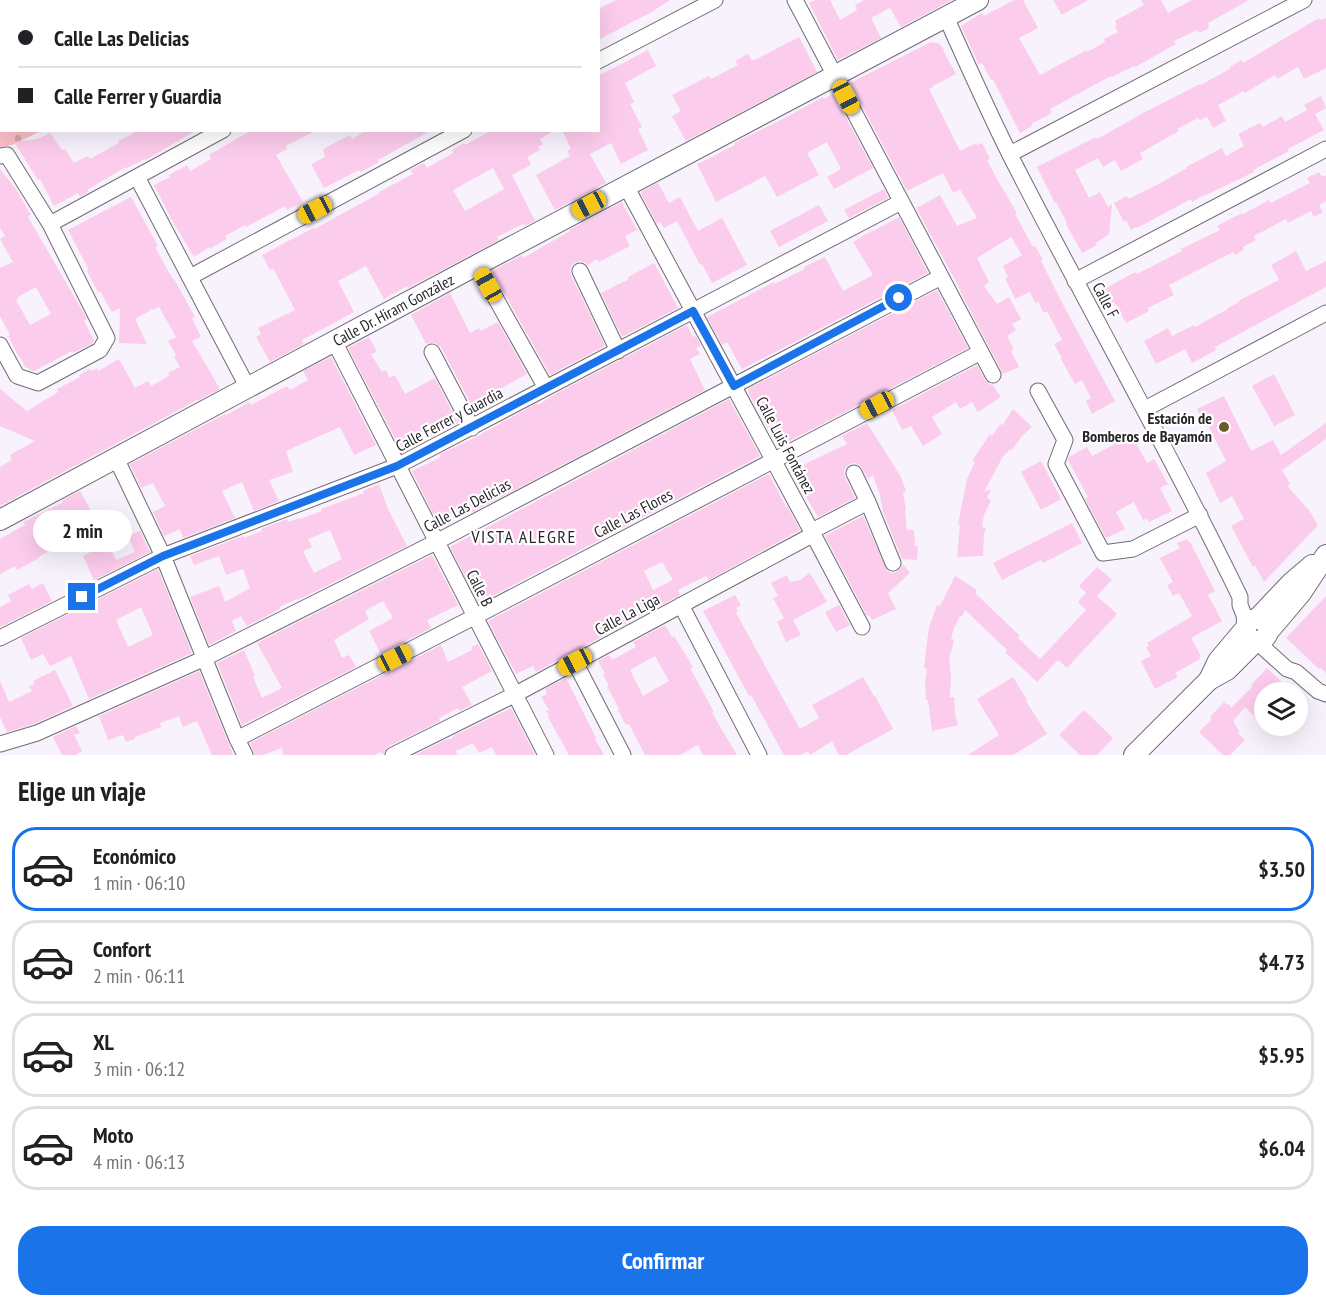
<!DOCTYPE html>
<html lang="es">
<meta charset="utf-8">
<style>
:root{--surface:#fff;--page:#f2f2f2;--text:#202124;--muted:#757577;--line:#e0e0e0;--accent:#1a73e8}
body{margin:0;font-family:"PT Sans Narrow",sans-serif;background:var(--page);color:var(--text);height:100vh;display:flex;flex-direction:column;font-size:22px;white-space:nowrap}
*{box-sizing:border-box;margin:0}
p{font-size:20px;color:var(--muted)}
.icon{flex:none;width:33px;height:33px;fill:none;stroke:currentColor;stroke-width:2;stroke-linecap:round;stroke-linejoin:round}
.map{position:relative;height:755px;overflow:hidden}
.details{display:flex;flex-direction:column;background:var(--surface);flex:1}
.details>*{flex:none}
.top-card{position:absolute;left:0px;top:0px;width:600px;height:132px;box-shadow:0 6px 24px #0002;display:grid;align-content:center;height:132px;padding:0 18px;background:var(--surface)}
.buttons{position:absolute;left:1254px;top:682px;display:grid;gap:12px}
.buttons a{display:grid;place-items:center;width:54px;height:54px;border-radius:50%;background:var(--surface);box-shadow:0 6px 24px #0002;font-size:30px}
.end{position:absolute;width:27px;height:27px;margin:-14px;border:8px solid #1a73e8;background:#fff;box-shadow:0 0 0 3px #fff}
.from{border-radius:50%}
.bubble{position:absolute;height:42px;border-radius:21px;background:var(--surface);box-shadow:0 6px 24px #0002;font-size:20px;font-weight:800;line-height:42px;text-align:center}
.car{position:absolute;width:18px;height:36px;margin:-18px -9px;border-radius:8px;box-shadow:0 0 4px 2px #0007;background:linear-gradient(#f5c518 24%,#345 0 40%,#f5c518 0 76%,#345 0 86%,#f5c518 0)}
.top-card b{display:flex;align-items:center;gap:21px;height:57px;font-size:22px}
.top-card b+b{border-top:2px solid var(--line)}
.top-card i{width:15px;height:15px;background:var(--text)}
ul{padding:0;list-style:none}
li{display:flex;align-items:center;gap:18px;height:84px;margin:0 12px 9px;padding:0 6px;border:3px solid var(--line);border-radius:24px}
li div{flex:1}
li b{display:block;font-size:22px}
li em{font-style:normal;font-weight:800}
li.active{border-color:var(--accent)}
li>.icon{width:54px;height:54px;stroke-width:1.5}
h2{padding:0 18px;font-size:27px;line-height:72px}
.primary-button{display:flex;gap:12px;margin-top:auto;padding:12px 18px}
.primary-button a{flex:1;height:69px;border-radius:24px;background:var(--accent);color:#fff;font-size:24px;font-weight:800;line-height:69px;text-align:center}
.map>svg:first-child{display:block}
</style>
<div class="map">
<svg width="1326" height="755" viewBox="0 0 1326 755">
<defs>
<pattern id="cemetery-stones" width="16" height="16" patternUnits="userSpaceOnUse" patternTransform="scale(1.5)"><rect width="16" height="16" fill="#fcbec7"/><path d="M2 7V4a2 2 0 0 1 4 0v3zM10 15v-3a2 2 0 0 1 4 0v3z" fill="#d8a3ab"/></pattern>
</defs>
<rect width="100%" height="100%" fill="#f7f2fc"/>
<path fill="url(#cemetery-stones)" d="M0,0H99L100,1L2,2V130L41,131L12,145L0,147Z"/>
<path fill="#fcccec" fill-rule="evenodd" d="M616,0H670L650,13L598,40V9Z
M815,0H830L840,20L857,10L855,5L864,0H952L901,27L890,8L871,18L881,38L838,60L809,3Z
M1014,0H1023L1038,28L1019,38L1040,75L1087,50V52L1105,42L1104,39L1118,32L1115,27L1117,26L1115,21L1144,5L1141,0H1161L1168,13L1192,0H1249L1208,23L1209,28L1199,33L1197,30L1174,41L1176,44L1135,67L1134,66L1112,77L1111,76L1050,109L1052,113L1031,124L1032,126L1020,133L993,79L991,80L982,63L979,65L961,26L982,13L984,16Z
M1053,0H1088L1062,15Z
M1319,18L1320,20L1326,18V68L1304,79L1298,67L1277,79L1275,75L1245,93L1244,91L1218,105L1226,121L1213,128L1207,117L1200,120L1198,118L1177,129L1179,131L1140,153L1143,159L1121,171L1115,160L1103,167L1098,158L1075,170L1089,198L1100,192L1108,207L1112,204L1109,234L1096,243L1097,245L1082,253L1066,224L1067,223L1056,202L1055,203L1037,167L1096,137L1097,139L1145,112L1200,84L1201,85L1231,68L1230,67L1241,60L1243,63Z
M799,37L817,72L686,141L672,116L681,111L672,95L709,76L711,79L738,65L735,61L748,54L752,61L754,59L755,60Z
M931,42L938,43L943,47L944,52L956,74L933,86V87L929,89L960,151L976,143L977,145L982,143L990,159L987,160L998,181L1017,213L1015,214L1033,247L1035,246L1043,260L1041,261L1059,297L1115,401L1092,414L1086,401L1091,398L1082,380L1075,384L1061,359L1062,358L1054,344L1062,340L1047,311L1044,313L1038,302L1035,303L1030,292L1015,299L1005,278L1008,277L1003,266L1022,255L1011,237L977,258L989,282L984,286L997,304L1009,297L1021,319L1012,324L1016,330L1007,336L1014,349L1011,351L1019,367L1003,374L960,291H961L916,208L940,195L957,226L977,218L960,189L953,193L943,173L907,191L850,83Z
M648,50L656,66L625,83L634,102L630,104L642,127L638,129L648,150L621,164L611,143L590,154L606,183L555,210L536,175L570,156L567,151L571,149L562,130H598V76Z
M833,94L873,168L834,189L827,177L841,169L827,142L807,153L819,175L777,197L765,176L716,202L697,164L710,158L735,145L734,143L785,118L823,97L824,99Z
M1321,96L1326,108L1315,114L1324,130L1288,149L1289,151L1253,170L1254,172L1204,196V195L1192,202L1191,199L1137,228L1136,227L1131,230L1126,220L1124,222L1114,203L1127,196L1128,199L1157,185L1187,168L1186,167L1222,148L1226,156L1244,146L1238,134L1260,123L1263,127L1282,116L1285,122L1307,110L1304,105Z
M132,130H197L146,160L145,159L127,168L126,167L87,190L88,192L80,197L78,193L54,206L40,179L38,180L14,142L37,139L50,133L62,150L65,149L74,163L88,156L90,159L119,143L118,141L134,133Z
M252,130H317L286,146L287,149L276,155L303,202L287,210L285,206L246,227L245,225L225,236L227,239L209,249V247L194,257L173,222L154,185L170,177L169,175L187,165L190,171L211,159L209,155Z
M367,130H432L378,160L379,162L361,172L359,170L324,188L311,164L325,157L323,149L350,135L352,139Z
M492,130H555L540,139L543,144L538,147L540,150L527,157L531,165L512,175L535,221L524,226L523,224L497,237L499,240L408,288L407,286L384,299L366,266L338,281L354,312L302,340L304,344L270,362L256,337L261,334L258,328L295,310L273,268L270,270L262,255L313,228L314,229L380,193L379,192L413,174L410,170L424,163L427,168L453,153L452,150L464,143L465,145ZM493,168L504,189L465,211L453,190Z
M0,169L16,189L31,215L28,217L82,310L87,319L84,321L94,340L93,343L73,353L72,351L34,371L29,370L28,367L26,368L20,357H19L8,336L10,335L0,316V268L13,262L0,239L5,236L0,228ZM36,287L51,314L30,325L16,300L19,298L18,297Z
M1319,172L1322,177L1326,175V201L1319,205L1323,212L1314,217L1311,211L1288,223L1286,219L1254,236L1256,240L1243,247L1244,250L1235,255L1233,252L1169,285L1174,295L1148,308L1149,311L1126,323L1114,302L1109,305L1101,291L1135,272L1137,274L1182,251L1181,249L1220,230L1217,226L1242,213L1243,214L1269,200L1271,203L1310,183L1307,178Z
M658,183L669,203L680,197L698,231L722,218L747,265L712,283L702,264L700,265L677,221L664,228L660,222L657,224L641,194L642,191Z
M884,189L888,198L849,218L844,210Z
M131,197L158,246L155,247L168,271L173,279H174L195,317L192,318L201,337L192,341L220,389L199,400V399L0,506V467L12,460L10,455L35,441L0,426V389L27,411L58,392L57,389L80,377L79,375L90,369L92,371L97,368L98,371L119,359L135,388L148,381L151,386L169,376L168,373L180,367L174,356L176,355L168,341L176,337L159,307L152,310L150,307V311L135,319L147,344L119,343L120,308L112,312L100,291L98,292L87,271L89,270L68,230Z
M622,202L637,230L625,236L630,246L599,262L597,259L588,265L581,261L576,262L572,265L570,270L571,275L605,346L550,375L492,271L522,255L523,258L570,231L569,230Z
M819,205L828,221L779,247L770,231Z
M899,217L928,273L742,369L727,342L722,345L707,317L774,282L775,284L804,269V267L825,257L843,291L873,275L853,242L873,230V231Z
M1296,251L1306,271L1326,261V287L1215,347L1216,350L1192,363L1185,349L1156,364L1144,341L1168,328L1172,336L1194,325L1195,327L1228,309V308L1239,302L1238,301L1279,280L1271,265Z
M654,263L678,308L622,337L601,293L629,279L628,277Z
M937,290L968,348L778,447L748,392L749,391L748,389Z
M450,293L470,333L479,328L480,331L498,322L527,374L498,390L503,399L476,414L441,347L433,342L426,344L411,315Z
M687,325L693,337L696,336L701,346L696,348L700,354L690,359L705,390L471,513L468,507L445,518L446,520L438,524L412,471L441,457L440,454L476,437L537,403L538,405L557,393Z
M369,337L377,352L371,354L382,372L386,370L389,378L395,375L405,394L435,378L458,423L431,437L428,432L400,448L348,348Z
M331,357L376,445L354,455L340,427L286,451L293,472L269,480L279,501L254,511L242,482L222,491L235,518L183,538L180,529L164,536L153,512L165,506L153,483L141,488L130,464L225,414L226,415L250,402L251,405L287,386L290,390L308,380L303,371Z
M977,365L985,380L988,384L993,385L1001,397L978,412L972,402L960,409L956,402L932,417L942,434L923,446L911,426L902,430L892,410Z
M1274,374L1295,415L1274,426L1252,386Z
M1224,396L1251,451L1273,440L1281,455L1326,423V439L1282,470L1290,484L1287,486L1309,510L1318,525L1264,582L1255,566L1253,567L1231,526L1244,519L1232,496L1220,503L1206,473L1226,461L1204,417L1202,419L1197,409Z
M729,399L760,456L479,603L450,547Z
M1013,409L1032,427L1021,437L1012,450L1010,449L1002,458L984,492L991,489L987,498L991,500L984,515L982,527L986,528L984,534L983,556L957,557L960,525L958,524L967,479L975,462L972,461L990,434L992,436L1001,423L1002,426Z
M867,423L901,477L906,491L903,492L906,510H905L907,530H914L915,546H918L917,560L902,559L883,512L880,495L873,475L868,479L860,465L855,463L850,464L846,467L844,472L845,477L855,498L818,517L806,497L809,495L794,469L847,444L842,436Z
M1133,438L1147,463L1154,459L1168,484L1160,488L1172,511L1149,522L1147,519L1143,520L1134,502L1116,512L1125,529L1106,538L1085,499L1088,497L1068,460L1069,457L1087,447L1092,456L1117,443L1118,445Z
M1041,461L1061,499L1041,510L1021,472Z
M769,474L786,507L787,506L800,530L709,580L706,576L678,590L680,595L536,672L533,666L516,674L488,621ZM662,562L673,580L653,590L644,571Z
M379,484L387,507L407,546L298,600L297,599L279,607L280,609L247,626L241,616L232,621L236,631L209,645L190,597L219,586L225,602L250,588L243,569L226,575L219,556L194,565L190,556L243,536L244,538L262,531L261,529L287,519L288,522L300,518V519L322,511L321,509L364,493L363,491ZM330,530L342,559L314,573L303,551L312,547L308,539Z
M80,491L97,522L95,523L98,527L75,540L74,538L38,557L39,558L17,570L15,566L0,574V539L25,525L23,522L63,502L62,500Z
M863,516L887,570L891,573L896,572L900,569L903,564L910,573L888,593L896,609L872,620L869,615L867,616L825,536Z
M1072,523L1082,543L1043,563L1041,560L1002,580L993,563Z
M140,531L150,552L94,580L83,556L108,543L116,560L135,552L128,536Z
M1187,539L1189,543L1190,542L1215,591L1208,595L1222,621L1191,638L1201,656L1199,657L1200,659L1175,673L1178,677L1155,689L1141,661L1151,656L1146,647L1149,646L1147,643L1192,616L1179,593L1173,596L1167,585L1173,582L1160,558L1180,548L1177,543Z
M432,555L458,605L427,620L431,628L381,654L369,631L393,618L383,601L365,611L369,619L334,640L342,658L349,655L356,667L242,725L217,663L244,650L255,676L253,677L262,698L282,688L257,643Z
M1097,567L1112,580L1097,596L1117,614L1067,668L1058,660L1037,682L1005,652L1007,650L965,610L962,617L960,616L954,628L951,639L954,640L950,656L949,654L951,677L950,697H954L955,709H954L958,725L932,731L928,700H926L925,682L927,669L924,668L927,642L929,627L937,605L940,606L955,576L977,590L975,593L1020,636L1018,638L1040,659L1086,610L1078,602L1086,593L1079,586Z
M158,569L192,653L89,699L71,656L50,666L43,654L31,660L21,638ZM141,607L153,635L128,647L116,620Z
M810,573L827,602L793,620L801,635L786,642L777,622L784,618L773,598L778,596L771,583L787,575L790,582L800,580Z
M43,583L52,601L0,627V607L11,601L8,595L29,584L32,589Z
M735,595L741,605L736,608L738,612L736,613L800,729L819,718L812,705L863,677L874,696H875L893,729L846,755H839L832,741L810,755L808,751L801,755H784L751,695L749,696L703,611Z
M1326,596V673L1321,668L1319,669L1286,638Z
M839,605L850,625L836,632L825,612Z
M665,625L672,637L674,636L693,667L690,668L714,712L712,713L737,755H703L698,745L680,755H645L629,724L626,725L618,710L619,709L607,686L609,685L603,675L605,674L598,661L609,655L612,660L636,647L633,642ZM655,656L669,681L643,696L630,670Z
M478,644L492,671L462,687L472,705L459,711L458,708L439,718L440,721L389,746L385,750L383,755L381,752L375,755H283L282,748L263,755H255L250,743L441,645L448,662L472,650L471,647Z
M1267,668L1286,686L1279,693H1264V708L1255,717L1245,707L1233,721L1239,731L1238,733L1245,740L1230,755H1223L1199,732L1212,719L1210,717L1224,702L1227,705L1229,704L1231,708L1253,686L1251,685Z
M55,670L73,706L34,724L7,732L0,717V681L9,702L32,691L29,687L34,684L33,681Z
M199,671L233,754L231,755H212L197,721L183,727L179,716L160,723L161,727L135,737V739L126,742L123,735L108,740L99,716Z
M1013,677L1027,700L1026,701L1047,734L1013,755H968L999,735L977,699Z
M566,678L596,738L595,739L604,755H569L548,717L549,716L546,711L549,710L541,697L547,694L545,689Z
M511,708L535,755H496L492,747L479,753L473,743L456,751L457,755H415L449,738L450,740L455,735Z
M1084,710L1113,738L1097,755H1080L1059,735Z
M76,726L80,733L74,735L82,751L75,755H62L53,737Z"/>
<g fill="none" stroke-linecap="round" stroke-linejoin="round">
<defs>
<path id="lane" d="M115,2V0
M274,2L277,0"/>
<path id="street" d="M795,0L993,375
M401,2L402,0
M946,17C967,64 988,111 1011,157C1086,304 1168,448 1240,597V605L1244,615L1245,629
M598,61L715,0
M1010,154L1304,0
M0,156L7,155L50,224L107,338L100,350L38,383L17,376L0,345
M137,177L248,388
M626,186L813,534L862,627
M50,224L223,130
M477,265L546,388
M580,271L618,351
M190,277L464,130
M1075,281L1326,149
M334,341L546,755
M432,352L472,428
M1038,391L1065,440L1056,464L1103,553L1133,549L1200,515
M1145,409L1326,313
M116,458L163,556L237,739L245,755
M854,473L868,502L893,563
M812,531L868,502
M681,605L759,755
M0,638L163,556L397,466L901,202
M1256,641L1287,669L1296,672L1318,691L1326,694
M575,662L623,755
M237,739L474,617L981,352
M0,744L37,733L205,658L436,542L941,277
M393,755L514,695L814,534"/>
<g id="secondary">
<path id="s1" d="M0,520L477,265L978,0"/>
<path d="M1258,618L1291,583L1312,565"/>
<circle cx="1257" cy="630" r="11"/>
<path d="M1268,632L1301,593L1326,555"/>
<path d="M1209,680L1218,661L1245,629"/>
<path d="M1134,755L1209,680L1227,670L1256,641"/>
</g>
</defs>
<use href="#lane" stroke="#706b74" stroke-width="10"/>
<use href="#street" stroke="#706b74" stroke-width="17"/>
<use href="#secondary" stroke="#706b74" stroke-width="22"/>
<use href="#lane" stroke="#fff" stroke-width="8"/>
<use href="#street" stroke="#fff" stroke-width="15"/>
<use href="#secondary" stroke="#fff" stroke-width="20"/>
</g>
<g fill="none" stroke-linecap="round" stroke-linejoin="round">
<path stroke="#1a73e8" stroke-width="8" d="M82,597L163,556L397,466L693,311L734,386L899,298"/>
</g>
<circle fill="#695e2b" stroke="#fff" stroke-width="2" cx="1224" cy="427" r="6"/>
<g text-anchor="middle" dominant-baseline="central" stroke-width="4.5" stroke-linejoin="round" paint-order="stroke">
<g font-size="16" fill="#28262a" stroke="#fff">
<text transform="translate(1106 300) rotate(62)">Calle F</text>
<text stroke="none"><textPath href="#s1" startOffset="446">Calle Dr. Hiram González</textPath></text>
<text transform="translate(449 419) rotate(-28)">Calle Ferrer y Guardia</text>
<text transform="translate(786 445) rotate(62)">Calle Luis Fontánez</text>
<text transform="translate(467 505) rotate(-28)">Calle Las Delicias</text>
<text transform="translate(633 513) rotate(-28)">Calle Las Flores</text>
<text transform="translate(480 588) rotate(63)">Calle B</text>
<text transform="translate(627 614) rotate(-28)">Calle La Liga</text>
</g>
<g font-size="16" font-weight="bold" fill="#28262a" stroke="#fff" text-anchor="end">
<text x="1212" y="418">Estación de<tspan x="1212" dy="18">Bomberos de Bayamón</tspan></text>
</g>
<g font-size="18" letter-spacing="1.5" fill="#28262a" stroke="#fff">
<text x="524" y="536">VISTA ALEGRE</text>
</g>
</g>
</svg>
<div class="buttons">
<a><svg class="icon" aria-label="layers" viewBox="0 0 24 24"><path d="M12 4l9 5-9 5-9-5zM3 14l9 5 9-5"/></svg></a>
</div>
<i class="end from" style="left:899px;top:298px"></i>
<i class="end" style="left:82px;top:597px"></i>
<div class="bubble" style="left:33px;top:510px;width:99px">2 min</div>
<i class="car" style="left:846px;top:97px;rotate:152deg"></i>
<i class="car" style="left:589px;top:205px;rotate:242deg"></i>
<i class="car" style="left:315px;top:210px;rotate:242deg"></i>
<i class="car" style="left:488px;top:285px;rotate:331deg"></i>
<i class="car" style="left:877px;top:405px;rotate:242deg"></i>
<i class="car" style="left:395px;top:658px;rotate:63deg"></i>
<i class="car" style="left:575px;top:662px;rotate:242deg"></i>
<div class="top-card">
<b><i class="from"></i>Calle Las Delicias</b>
<b><i></i>Calle Ferrer y Guardia</b>
</div>
</div>
<section class="details">
<h2>Elige un viaje</h2>
<ul>
<li class="active"><svg class="icon" aria-label="car" viewBox="0 0 24 24"><path d="M5 17H2v-5l4-1 3-4h7l3 4 3 1v5h-3M9 17h6M6 11h13"/><circle cx="7" cy="17" r="2"/><circle cx="17" cy="17" r="2"/></svg><div><b>Económico</b><p>1 min · 06:10</p></div><em>$3.50</em></li>
<li><svg class="icon" aria-label="car" viewBox="0 0 24 24"><path d="M5 17H2v-5l4-1 3-4h7l3 4 3 1v5h-3M9 17h6M6 11h13"/><circle cx="7" cy="17" r="2"/><circle cx="17" cy="17" r="2"/></svg><div><b>Confort</b><p>2 min · 06:11</p></div><em>$4.73</em></li>
<li><svg class="icon" aria-label="car" viewBox="0 0 24 24"><path d="M5 17H2v-5l4-1 3-4h7l3 4 3 1v5h-3M9 17h6M6 11h13"/><circle cx="7" cy="17" r="2"/><circle cx="17" cy="17" r="2"/></svg><div><b>XL</b><p>3 min · 06:12</p></div><em>$5.95</em></li>
<li><svg class="icon" aria-label="car" viewBox="0 0 24 24"><path d="M5 17H2v-5l4-1 3-4h7l3 4 3 1v5h-3M9 17h6M6 11h13"/><circle cx="7" cy="17" r="2"/><circle cx="17" cy="17" r="2"/></svg><div><b>Moto</b><p>4 min · 06:13</p></div><em>$6.04</em></li>
</ul>
<div class="primary-button"><a>Confirmar</a></div>
</section>
